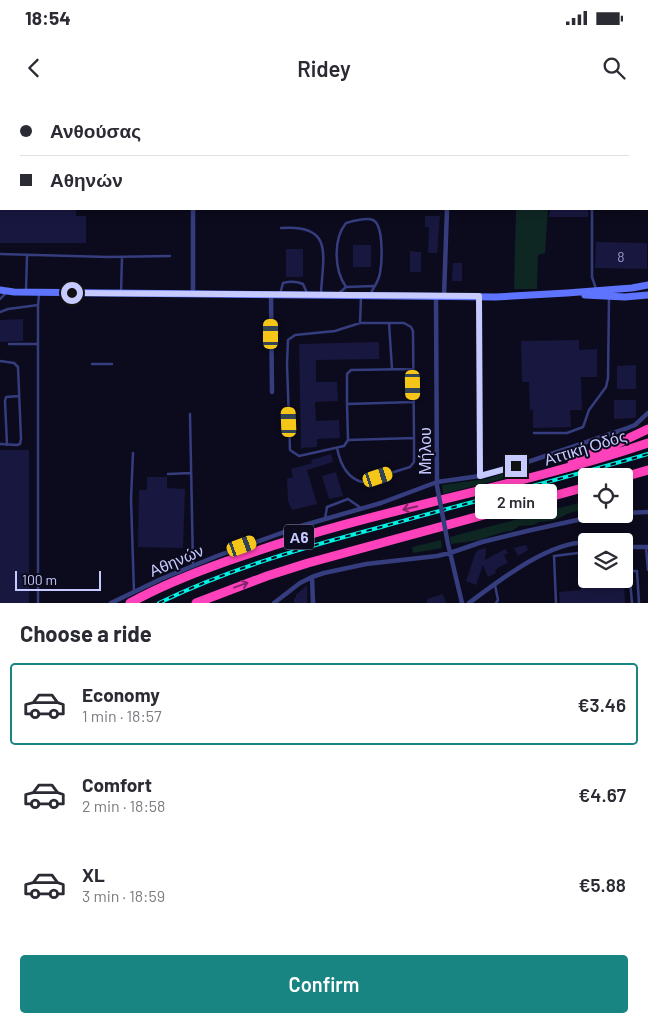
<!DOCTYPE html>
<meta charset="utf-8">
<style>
:root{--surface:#fff;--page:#f2f2f3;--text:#2b2b33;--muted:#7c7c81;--line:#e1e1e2;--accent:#188583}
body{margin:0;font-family:Barlow,sans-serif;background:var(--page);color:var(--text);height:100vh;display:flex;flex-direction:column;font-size:19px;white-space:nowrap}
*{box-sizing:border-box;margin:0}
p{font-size:16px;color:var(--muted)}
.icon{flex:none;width:28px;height:28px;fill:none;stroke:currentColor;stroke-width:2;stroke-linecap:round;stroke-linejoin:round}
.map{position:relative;height:503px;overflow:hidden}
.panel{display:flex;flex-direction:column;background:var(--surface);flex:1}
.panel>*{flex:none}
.top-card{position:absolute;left:0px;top:0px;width:649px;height:110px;box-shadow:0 2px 12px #0003;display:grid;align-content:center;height:110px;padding:0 20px;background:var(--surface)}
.controls{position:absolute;left:578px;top:368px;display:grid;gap:10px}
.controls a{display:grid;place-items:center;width:55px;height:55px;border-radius:5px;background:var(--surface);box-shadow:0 2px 12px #0003;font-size:25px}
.scale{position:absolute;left:15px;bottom:12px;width:86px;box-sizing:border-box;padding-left:5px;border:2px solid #c7caff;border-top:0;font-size:14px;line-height:18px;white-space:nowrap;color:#c7caff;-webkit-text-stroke:4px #0b0b1d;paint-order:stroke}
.end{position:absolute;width:22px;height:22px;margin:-11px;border:6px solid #c7caff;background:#111;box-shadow:0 0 0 2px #111}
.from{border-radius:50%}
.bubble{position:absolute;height:35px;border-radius:5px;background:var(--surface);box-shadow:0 2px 12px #0003;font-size:16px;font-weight:600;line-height:35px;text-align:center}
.car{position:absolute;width:15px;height:30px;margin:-15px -8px;border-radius:6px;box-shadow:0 0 4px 1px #0007;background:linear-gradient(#f5c518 24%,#345 0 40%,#f5c518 0 76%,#345 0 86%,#f5c518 0)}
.top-card b{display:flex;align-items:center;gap:18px;height:48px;font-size:19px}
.top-card b+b{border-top:1px solid var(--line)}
.top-card i{width:12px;height:12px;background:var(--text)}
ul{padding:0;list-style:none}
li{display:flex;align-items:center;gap:15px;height:82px;margin:0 10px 8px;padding:0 10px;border:2px solid transparent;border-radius:5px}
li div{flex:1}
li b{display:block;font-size:19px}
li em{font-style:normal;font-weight:600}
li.on{border-color:var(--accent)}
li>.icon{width:45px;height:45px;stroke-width:1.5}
h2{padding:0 20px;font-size:22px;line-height:60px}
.cta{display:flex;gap:10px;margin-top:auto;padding:10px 20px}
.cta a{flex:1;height:58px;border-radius:5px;background:var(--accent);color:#fff;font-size:20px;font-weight:600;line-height:58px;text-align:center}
.status{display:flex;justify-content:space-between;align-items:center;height:35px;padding:0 25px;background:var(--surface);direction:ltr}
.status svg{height:14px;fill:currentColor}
header{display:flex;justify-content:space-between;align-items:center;height:65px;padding:0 20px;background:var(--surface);font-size:22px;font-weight:600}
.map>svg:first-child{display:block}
</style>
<div class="status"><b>18:54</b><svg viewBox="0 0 49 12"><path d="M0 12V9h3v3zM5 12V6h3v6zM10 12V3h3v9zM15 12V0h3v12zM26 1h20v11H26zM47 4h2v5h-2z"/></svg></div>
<header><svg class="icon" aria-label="back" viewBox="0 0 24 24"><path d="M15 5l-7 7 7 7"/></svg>Ridey<svg class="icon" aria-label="search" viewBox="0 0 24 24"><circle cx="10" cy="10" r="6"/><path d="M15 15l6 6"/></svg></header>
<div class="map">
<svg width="648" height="503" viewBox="0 0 648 503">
<rect width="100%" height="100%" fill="#0b0b1d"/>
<path fill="#0e2723" d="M516,109H548L545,153L538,155L537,189H514Z
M505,373L506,378L443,394L442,385L486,379Z
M586,401V409L569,413L555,420L539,422L533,425L519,426L512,431L503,432L479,440L451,444L450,437Z
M441,440L442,448L413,453L412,447Z"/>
<path fill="#18173f" d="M0,109H76V116H86V143H0Z
M550,109H588V117H549Z
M425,116H440L437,153H428L429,127H425Z
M596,142L647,143V169L595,168Z
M353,145H371V167H353Z
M286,149H303V177H286Z
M410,151L421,152V172H410Z
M453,163H462V181H452Z
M23,219V241L0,242V220Z
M579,240V250L597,249V277H581L582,310H570L571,327L533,328V310H530L529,282H522L521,241Z
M379,242V259L316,260V282H337L338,301L315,302L316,321L339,320L340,338L317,339V347L301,348L299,244Z
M636,265V289H617V266Z
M614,300H636V318L614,319Z
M0,350H29V503H0Z
M331,354L333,362L307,370L317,404L292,410L288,401L287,379L293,377L291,369L312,363L311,360Z
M336,372L343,396L329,399L322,376Z
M147,377H167V388L185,389L183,448L138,447L139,390H147Z
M526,445L528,450L518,456L514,448Z
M486,448L485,460L505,449L508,453L504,455L508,463L499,467L495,471L496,473L488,477L483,465L476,485L466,481L475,454L478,450Z
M580,469H586V479H624L625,503H560L559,492L581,490Z
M307,485V503H294V498H296V495Z
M443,494L446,503H427V499Z"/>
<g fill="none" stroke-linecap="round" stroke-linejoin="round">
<path stroke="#353d7e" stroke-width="2.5" d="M0,57H1
M592,109V177L596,189
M281,128C334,124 323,155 321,193
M0,154L108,157L170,156
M346,187C334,170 333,139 346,123C353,121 366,117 373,120C384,125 382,163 380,173C379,181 373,188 370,195
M26,190L27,156
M121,193L122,157
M280,194L283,183C290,181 296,181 303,184L307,193
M338,194L346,187L374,186
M0,199L5,194
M0,212L8,209L38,205
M360,223H404L411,227L413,231L414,338L348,340L344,346L299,356L290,350L287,264L288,240L295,235L335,231Z
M360,223L361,196
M389,223L392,269
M9,244H38
M0,261L14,263L18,267L21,339L20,344L17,345L0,344
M92,264H112
M347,304V274L351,270L413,269
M190,314L193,466
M534,333H567L583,327L589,310L606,287L608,278L609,198
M348,340L347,304L414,302
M7,345L5,301L6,297L19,296
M337,348C340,363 347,378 362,382L410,367L414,362V338
M133,353L131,399L134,492
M168,374L191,373
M325,419L327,407L348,399L361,408
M627,447L632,503
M646,447L648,470
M630,471H637L639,503
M495,485L498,500L496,503
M38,503V205L39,195
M556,503L554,456L586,452"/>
<path stroke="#353d7e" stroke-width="4.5" d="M68,0V1
M148,0V1
M417,0V1
M448,0V1
M487,0V1
M372,1V0
M0,39H1
M193,194V109
M271,195L272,292
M436,196L437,385
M444,196L447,109
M479,196L480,376
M624,413L648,412
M448,444L462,503
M624,447H648
M312,477L313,503
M111,503L161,479L217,456L301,426L381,403L437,382L480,376L498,372L625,329L635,325L648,313
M274,503L300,483L312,477L324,473L366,464L437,456L450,453L482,442L527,431L591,417L619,414
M469,503C500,480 547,443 586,442"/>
<path stroke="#5e74ff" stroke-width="7" d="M0,190L14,192L496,197L567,193L632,188L648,185
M585,195L625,197L648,195"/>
<path stroke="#ff42bb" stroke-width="9" d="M572,361L610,347L648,329
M624,377L648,370
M130,503C166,483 206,468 245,455C377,409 516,388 648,343
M196,503L267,476L308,463L586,387"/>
<defs>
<path id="rail" d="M159,503C230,468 306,447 381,427C470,402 559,380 648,354"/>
</defs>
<use href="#rail" stroke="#00f2e4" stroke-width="4"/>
<use href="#rail" stroke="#0b0b1d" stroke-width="2" stroke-dasharray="5.5" stroke-linecap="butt"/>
<path stroke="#353d7e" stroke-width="4.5" d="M437,386L448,444"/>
</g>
<defs><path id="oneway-shaft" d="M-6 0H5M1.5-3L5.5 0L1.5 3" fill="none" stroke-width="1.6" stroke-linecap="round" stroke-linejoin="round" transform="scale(1.25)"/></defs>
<g stroke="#85266c">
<use href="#oneway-shaft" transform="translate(410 408) rotate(167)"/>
<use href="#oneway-shaft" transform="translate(241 485) rotate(-20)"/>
</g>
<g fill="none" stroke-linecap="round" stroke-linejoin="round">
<path stroke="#c7caff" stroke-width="6" d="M72,193L479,196L480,376L516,366"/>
</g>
<g text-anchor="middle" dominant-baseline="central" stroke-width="4" stroke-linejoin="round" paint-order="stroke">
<g font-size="14" fill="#9b9dcf">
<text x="621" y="156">8</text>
</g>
<rect fill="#0b0b1d" stroke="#8f91bb" stroke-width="1" x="284" y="424.5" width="30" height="25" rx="4"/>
<g font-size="15" font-weight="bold" fill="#c7caff">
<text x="299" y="437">Α6</text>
</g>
<g font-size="16" fill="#c7caff" stroke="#0b0b1d">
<text transform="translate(585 347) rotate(-17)">Αττική Οδός</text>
<text transform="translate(424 351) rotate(-90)">Μήλου</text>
<text transform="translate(176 460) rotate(-23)">Αθηνών</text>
</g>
</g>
</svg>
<div class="controls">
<a><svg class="icon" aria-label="locate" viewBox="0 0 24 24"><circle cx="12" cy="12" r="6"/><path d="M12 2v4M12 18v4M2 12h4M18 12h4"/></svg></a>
<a><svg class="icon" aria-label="layers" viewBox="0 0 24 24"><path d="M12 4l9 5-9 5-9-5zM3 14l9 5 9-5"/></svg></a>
</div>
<div class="scale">100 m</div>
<i class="end from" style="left:72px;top:193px"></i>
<i class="end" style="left:516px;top:366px"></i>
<div class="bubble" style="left:475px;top:384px;width:82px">2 min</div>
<i class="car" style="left:271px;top:234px;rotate:0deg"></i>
<i class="car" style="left:413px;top:285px;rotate:179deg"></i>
<i class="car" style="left:289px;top:322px;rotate:358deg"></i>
<i class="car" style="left:378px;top:377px;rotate:72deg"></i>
<i class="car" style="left:242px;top:446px;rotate:70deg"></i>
<div class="top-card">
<b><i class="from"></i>Ανθούσας</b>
<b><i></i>Αθηνών</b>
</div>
</div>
<section class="panel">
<h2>Choose a ride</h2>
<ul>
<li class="on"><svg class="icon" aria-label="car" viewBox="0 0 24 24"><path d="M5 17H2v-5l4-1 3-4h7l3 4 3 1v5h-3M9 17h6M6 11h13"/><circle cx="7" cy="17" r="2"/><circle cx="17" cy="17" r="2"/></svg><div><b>Economy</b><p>1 min · 18:57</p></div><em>€3.46</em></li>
<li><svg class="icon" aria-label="car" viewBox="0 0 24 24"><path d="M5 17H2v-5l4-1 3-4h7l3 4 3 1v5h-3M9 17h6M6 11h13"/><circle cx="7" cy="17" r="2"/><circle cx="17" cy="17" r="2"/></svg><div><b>Comfort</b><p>2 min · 18:58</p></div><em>€4.67</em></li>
<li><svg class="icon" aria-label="car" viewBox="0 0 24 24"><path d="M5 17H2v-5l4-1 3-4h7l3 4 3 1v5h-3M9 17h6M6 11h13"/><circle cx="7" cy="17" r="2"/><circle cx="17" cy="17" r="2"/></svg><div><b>XL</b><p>3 min · 18:59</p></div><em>€5.88</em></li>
</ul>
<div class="cta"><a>Confirm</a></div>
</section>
